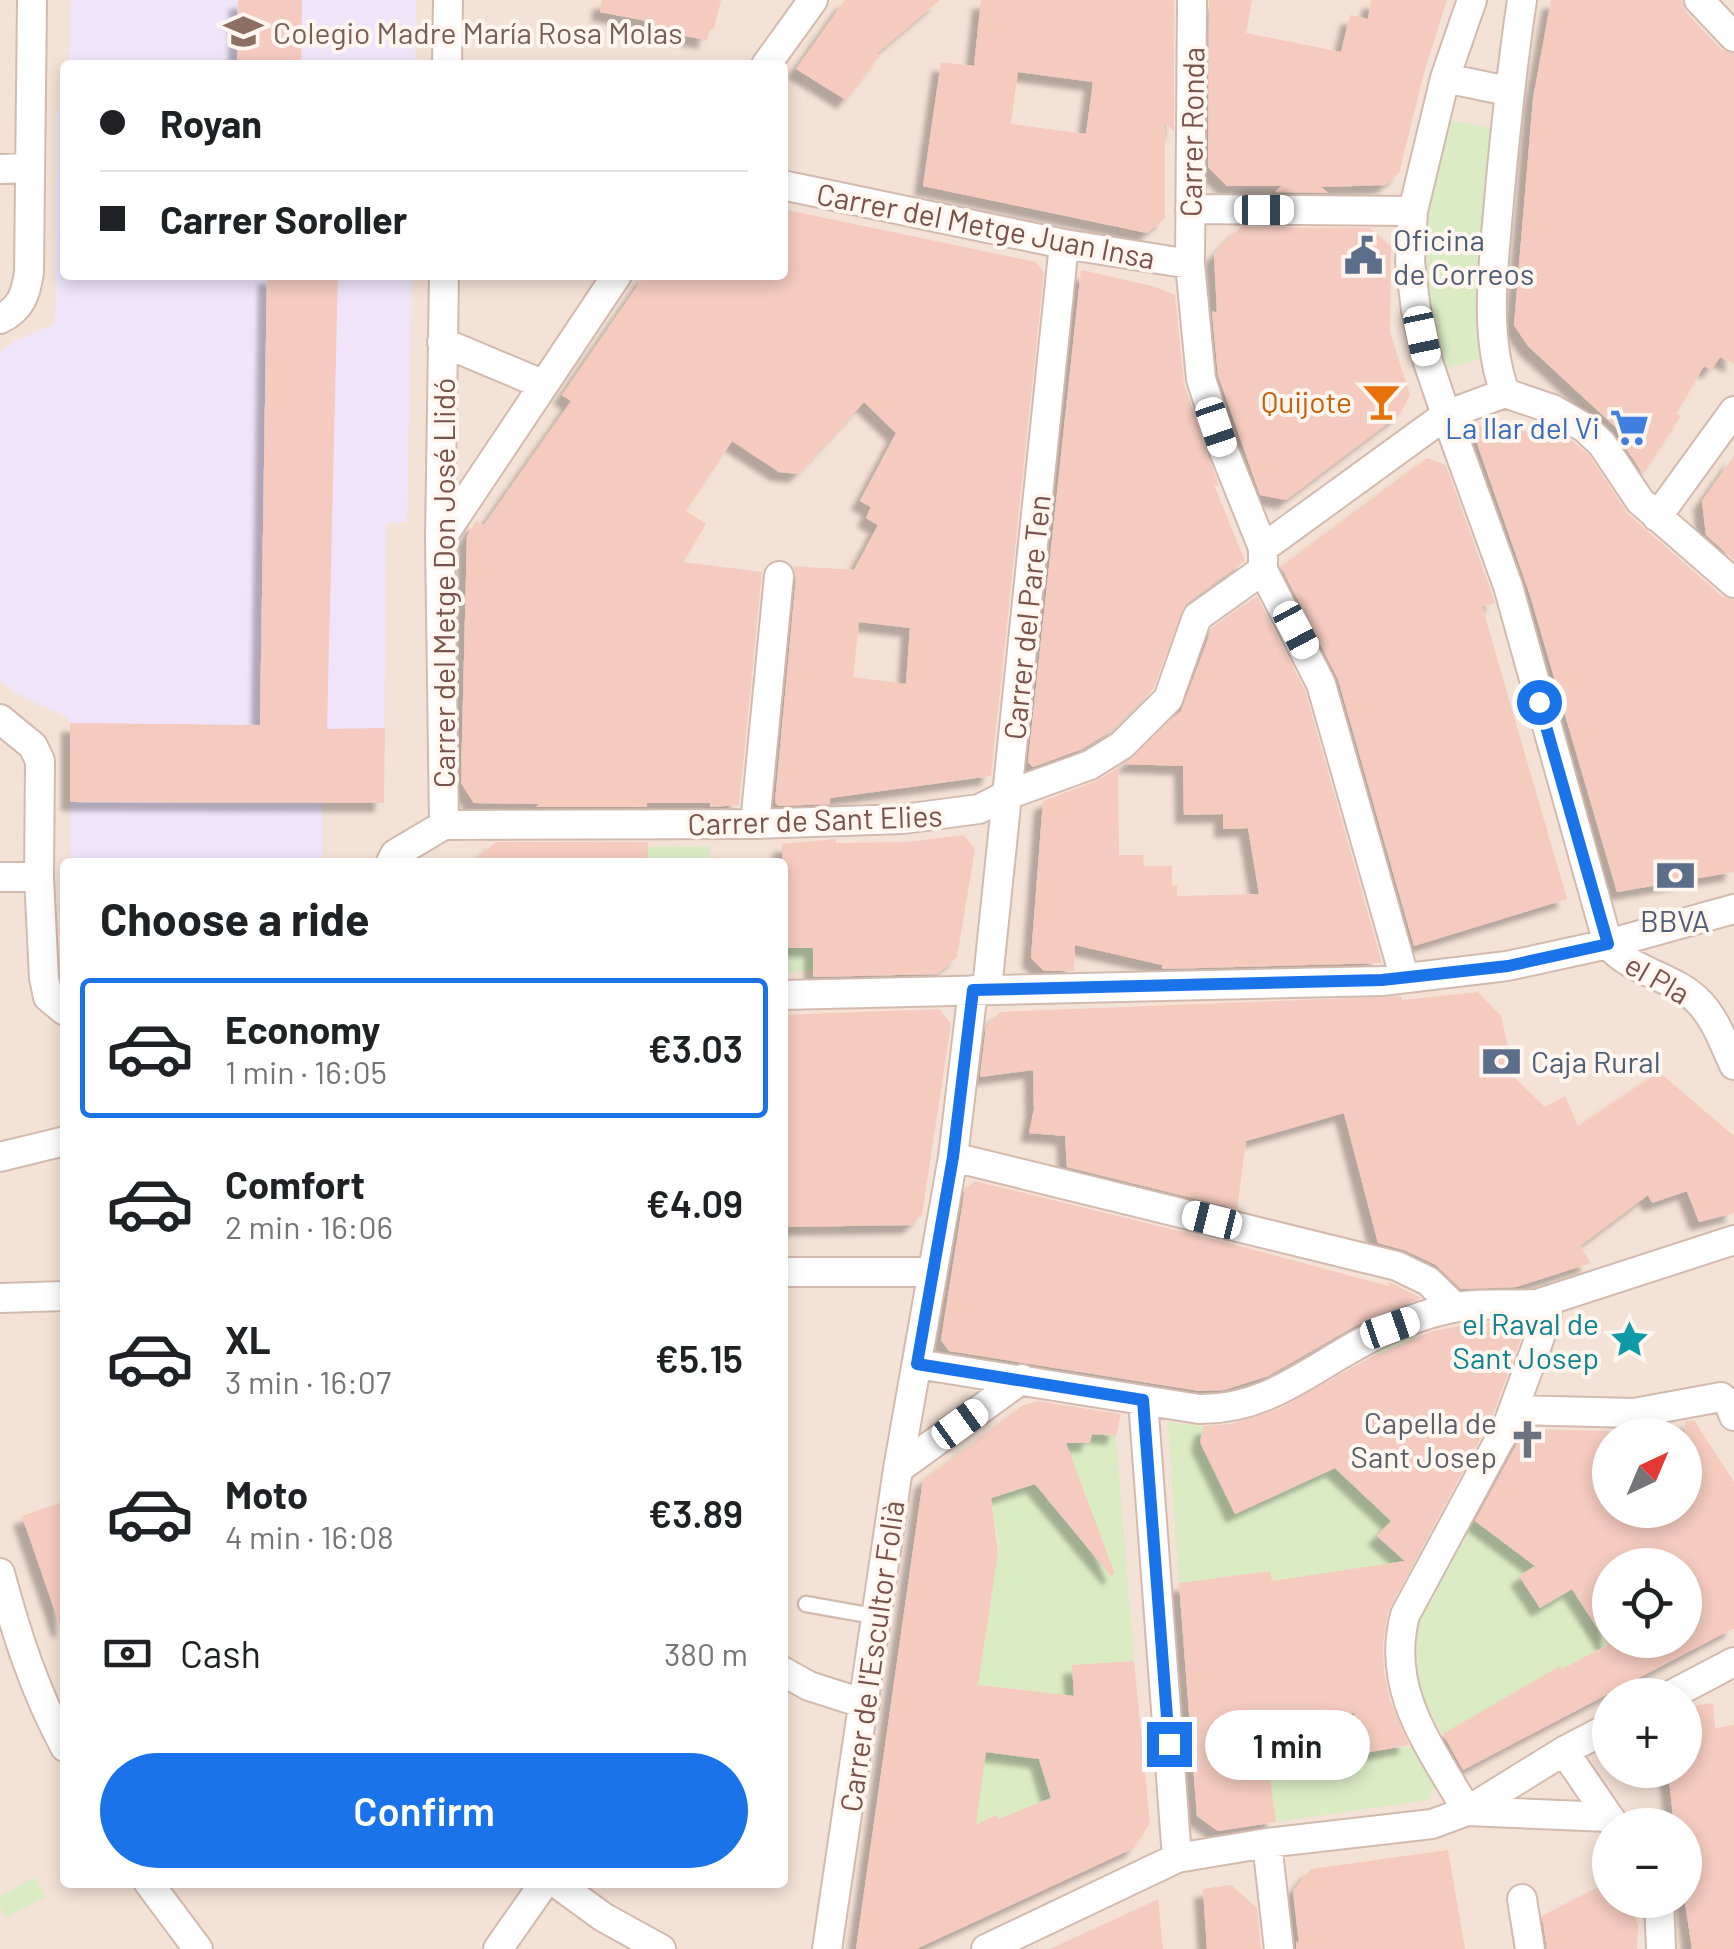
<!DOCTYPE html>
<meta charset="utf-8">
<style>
:root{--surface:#fff;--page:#f6f6f6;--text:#202124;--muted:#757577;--line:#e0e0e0;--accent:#1a73e8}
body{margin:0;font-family:Barlow,sans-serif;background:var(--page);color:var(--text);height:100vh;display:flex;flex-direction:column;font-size:38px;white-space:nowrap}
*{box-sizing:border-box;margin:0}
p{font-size:32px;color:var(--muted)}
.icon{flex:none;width:55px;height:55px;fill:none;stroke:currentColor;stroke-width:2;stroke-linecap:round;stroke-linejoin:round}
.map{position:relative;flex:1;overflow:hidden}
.sheet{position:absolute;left:60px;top:858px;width:728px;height:1030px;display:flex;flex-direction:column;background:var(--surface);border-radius:10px;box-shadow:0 5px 15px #0003}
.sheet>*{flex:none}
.guide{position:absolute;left:60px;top:60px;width:728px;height:220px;border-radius:10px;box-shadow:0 5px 15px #0003;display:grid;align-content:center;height:220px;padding:0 40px;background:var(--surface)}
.needle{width:65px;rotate:44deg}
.fabs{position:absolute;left:1592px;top:1418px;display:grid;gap:20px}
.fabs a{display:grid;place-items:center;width:110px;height:110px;border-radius:50%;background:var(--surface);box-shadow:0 5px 15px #0003;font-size:50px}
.end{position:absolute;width:45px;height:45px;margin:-22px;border:12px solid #1a73e8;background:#fff;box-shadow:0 0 0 5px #fff}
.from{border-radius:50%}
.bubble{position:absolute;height:70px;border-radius:35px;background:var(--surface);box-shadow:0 5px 15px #0003;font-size:32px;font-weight:600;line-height:70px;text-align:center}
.car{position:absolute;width:30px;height:60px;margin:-30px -15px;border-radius:12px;box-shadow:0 0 8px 2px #0007;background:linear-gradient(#fff 24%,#345 0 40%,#fff 0 76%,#345 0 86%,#fff 0)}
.guide b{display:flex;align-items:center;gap:35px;height:95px;font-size:38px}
.guide b+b{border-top:2px solid var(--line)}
.guide i{width:25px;height:25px;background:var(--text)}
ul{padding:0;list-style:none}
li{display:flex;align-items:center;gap:30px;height:140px;margin:0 20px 15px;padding:0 20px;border:5px solid transparent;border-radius:10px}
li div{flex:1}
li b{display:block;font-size:38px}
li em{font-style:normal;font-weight:600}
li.selected{border-color:var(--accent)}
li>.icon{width:90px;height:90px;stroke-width:1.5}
h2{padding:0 40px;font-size:45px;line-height:120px}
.pay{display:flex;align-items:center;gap:25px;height:110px;padding:0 40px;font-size:38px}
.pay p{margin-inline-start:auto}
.cta{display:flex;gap:20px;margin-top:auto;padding:20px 40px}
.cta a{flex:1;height:115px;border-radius:60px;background:var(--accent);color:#fff;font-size:40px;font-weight:600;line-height:115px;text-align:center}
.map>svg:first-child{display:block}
</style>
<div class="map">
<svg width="1734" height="1949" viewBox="0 0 1734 1949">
<defs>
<filter id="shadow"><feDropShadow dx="-9" dy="9" stdDeviation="2.5" flood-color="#0004"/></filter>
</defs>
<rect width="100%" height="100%" fill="#fdf2e8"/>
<path fill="#f5e2d6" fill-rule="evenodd" d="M0,0H1734V1949H0ZM65,65H782V275H65ZM65,862H782V1882H65ZM1610,1435H1685V1510H1610ZM1610,1565H1685V1640H1610ZM1610,1695H1685V1770H1610ZM1610,1825H1685V1900H1610Z"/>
<path fill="#efe4fa" d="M71,0H416L415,65H69Z
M57,111H65V275H412L407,522L386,524L384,803H322V862H71L69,718L16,693L0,681V352L16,340L55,324Z"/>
<path fill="#dbecc5" d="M1448,120L1497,129L1490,356L1443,370L1424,302L1422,224Z
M709,846V862H648V847Z
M782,948H813V971L783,972Z
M1415,1333L1417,1339L1400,1347L1408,1367L1424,1360L1439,1391L1375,1477L1361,1467L1351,1481L1391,1521L1377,1536L1401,1558L1415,1544L1425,1554L1414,1573L1380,1565L1273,1585L1269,1571L1179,1583L1168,1422L1204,1426L1200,1443L1236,1514L1335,1467L1325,1444L1339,1436L1351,1456L1369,1444L1360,1428L1380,1415L1389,1431L1411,1415L1373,1349Z
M1092,1433L1116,1436L1134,1661L1073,1665L1146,1780L1047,1786L1051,1798L1032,1894L995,1815L967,1830L986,1752L1009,1755L1033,1691L978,1685L999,1545L991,1500L961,1509L941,1466L969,1445L996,1497L1014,1490L1017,1461L1101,1537L1066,1443H1090Z
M1470,1517L1502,1539L1597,1526L1519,1577L1540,1608L1572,1589L1610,1640H1617L1562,1669L1559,1666L1443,1734L1420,1697L1416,1637L1412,1635V1629Z
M1354,1713L1359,1754L1413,1746L1435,1787L1428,1800L1276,1822L1263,1727Z
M35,1877L45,1897L6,1918L0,1906V1896Z"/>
<path fill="#f4cbbe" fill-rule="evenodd" filter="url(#shadow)" d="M238,0H302L301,65H237Z
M602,0H721L714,29H709L707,40L650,30L651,22L600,12Z
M845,0H940L876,54H881L846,100L796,69Z
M981,0H1174V131L1165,123V218L1147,233L923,186L941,62L974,66ZM1018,72L1093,82L1086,134L1011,124Z
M1209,0H1252L1246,33L1341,52L1350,15L1368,19L1371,0H1447L1425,69L1399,173L1385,185L1321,187L1328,193L1275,192L1282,186H1227L1208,167Z
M1551,0H1682L1686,12L1721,49L1734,54V364L1720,357L1711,370L1704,366L1676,414L1681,416L1643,474L1623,444L1636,446L1528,346L1514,325L1533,99Z
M782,209L1036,262L1044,272L991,776L830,798V804L778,806L775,802L796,578L793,566L854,570L878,525L866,518L871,507L860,501L896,433L864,402L798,474L779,472L732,441L686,511L706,524L683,562L762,572L739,805L710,807V803H647V807H536L539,804L474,803L461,783L467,536L476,521L484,525L571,401L562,395L645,275H782ZM859,622L910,628L906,684L853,677Z
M1241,227L1370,228L1391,246L1390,332L1410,395L1400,414L1286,500L1260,495L1218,375L1212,311L1217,313L1214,254Z
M1081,270L1152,286L1175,295L1184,384L1219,486L1214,485L1245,561L1186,604L1153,689L1111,731L1082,749L1033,767L1028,762Z
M267,275H338L327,729L385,728L384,803L70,802V723L260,725Z
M1471,426H1491L1563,436L1574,442L1589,455L1628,514L1722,596L1734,600V872L1617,892L1530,595Z
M1734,456V560L1706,535L1702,501Z
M1427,458L1446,465L1491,591L1495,603L1482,606L1567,899L1414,946L1338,679L1281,567Z
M1257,596L1305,690L1382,963L1162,969V965L1075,945L1074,971H1044L1031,958L1043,801L1096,781L1118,768L1119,855H1143L1144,866H1172V886L1177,885V896L1259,894L1248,828L1223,829V814L1184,815L1183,766L1125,764L1181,711L1212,628Z
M964,835L975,849L957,957L937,974L813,977V948H782V844L836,839V843L907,842Z
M496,842H648V862H474Z
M1478,992L1501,1016L1515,1078L1545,1107L1565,1096L1578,1126L1659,1072L1734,1136V1213L1699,1222L1687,1191L1652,1203L1648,1195L1580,1246L1591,1263L1516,1287L1461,1289L1436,1265L1404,1250L1378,1243L1344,1113L1246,1141L1237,1209L1067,1167L1065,1136L1029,1133L1034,1109L1033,1070L980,1077L986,1027L1000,1012L1401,996L1402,1000Z
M939,1009L951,1024L922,1215L911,1225L782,1227V1154H788L782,1085V1015Z
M975,1181L1232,1244L1389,1286L1388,1282L1391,1283L1421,1298L1355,1326L1268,1376L1224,1390L1200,1391L949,1351L941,1340L965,1189Z
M1523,1322L1526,1325L1492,1417L1388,1612L1383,1643L1384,1673L1390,1700L1409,1745L1359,1754L1354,1713L1263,1726L1276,1822L1218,1831L1197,1816L1179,1583L1270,1571L1272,1581L1405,1561L1377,1536L1391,1521L1335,1468L1235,1514L1200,1442L1204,1426L1231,1424L1281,1408L1371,1357L1433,1331L1475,1323Z
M1037,1401L1121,1414L1116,1436L1092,1434L1090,1443H1066L1115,1574L1111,1576L1035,1484L991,1498L998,1553L978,1685L1074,1696L1072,1665L1134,1661L1150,1823L1134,1848L916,1949H856L923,1480L1022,1406ZM986,1752L1039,1759L1051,1798L998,1819L996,1815L976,1825Z
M1694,1420L1734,1482V1628L1463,1770L1443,1734L1560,1666L1562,1669L1608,1645L1572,1589L1540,1608L1519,1576L1535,1566L1475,1521L1525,1429L1610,1431V1510H1685V1421ZM1610,1565H1685V1640H1617L1610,1644Z
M65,1501V1628L61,1629L22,1516Z
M1713,1703L1715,1728L1734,1725V1949H1692L1685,1902V1825H1674L1668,1770H1685V1712L1698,1705Z
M1448,1850L1465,1949H1296V1941L1299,1944L1293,1891L1311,1869Z
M1231,1885L1257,1908L1261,1949H1207L1203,1889Z
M1602,1885L1610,1890V1900L1629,1901L1638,1925L1637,1949H1547L1542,1916Z
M1158,1899L1163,1949H1050L1137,1909Z"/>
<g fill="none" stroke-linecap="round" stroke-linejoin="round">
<defs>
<path id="lane" d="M806,1604L879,1617"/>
<path id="street" d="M1192,0L1190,264L1201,379L1224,451L1263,548V570L1321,684L1404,976
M1472,0L1445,78L1413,211L1410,262L1416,310L1428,362L1446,415L1508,586L1608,944C1632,973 1675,976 1700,1003C1716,1020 1724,1044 1734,1065
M1699,0L1734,37
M447,65L448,0
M766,65L813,0
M1445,78L1508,91
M0,169L30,168
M782,185L1064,244L1190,264
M1190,209L1413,211
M444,275L440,540L444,825
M0,319C21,309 26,294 29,272L32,0
M442,342L542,384
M1505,393C1483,332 1494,264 1499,201C1505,133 1512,67 1522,0
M1657,517L1734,411
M440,540L617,275
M1263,548L1446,415L1505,393L1552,409L1585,428L1602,444L1640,501L1734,583
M0,719L33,746L40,761L39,877L44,978L48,997L65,1011
M755,824L779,576
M391,862L395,854L444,825L755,824L903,819L979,809L1007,795L1090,765L1122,745L1168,699L1197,617L1263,570
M0,877H39
M987,989L1064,244
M782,995L1382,981L1507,966L1608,944L1734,909
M0,1157L65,1141
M953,1157L1397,1266L1428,1281L1455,1307
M782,1272H932
M0,1298L65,1296
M1537,1304L1734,1240
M917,1364L1199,1409C1276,1410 1321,1358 1387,1330C1407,1321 1431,1312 1453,1308C1479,1302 1510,1306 1537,1304L1544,1307L1547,1315L1544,1326L1508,1424L1405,1615C1385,1692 1431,1747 1467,1811
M1143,1400L1177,1858
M1514,1410L1634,1413L1721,1397L1729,1404L1734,1416
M898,1469L1022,1379
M0,1573C16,1633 35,1692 65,1747
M782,1671L809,1686L865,1704
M1671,1695L1734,1662
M1564,1751L1609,1817
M1467,1811L1609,1817L1615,1825
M1267,1843L1279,1949
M148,1882L198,1949
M555,1882L603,1917L661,1949
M1522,1899L1530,1949
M1659,1900L1661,1949
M498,1949L545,1882
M827,1949L898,1469L953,1157L973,990
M986,1949L1177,1858L1267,1843L1432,1824L1467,1811L1564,1751L1610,1727"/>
</defs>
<use href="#lane" stroke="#d3baaf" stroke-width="19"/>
<use href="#street" stroke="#d3baaf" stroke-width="32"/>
<use href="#lane" stroke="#fff" stroke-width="14"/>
<use href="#street" stroke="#fff" stroke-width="28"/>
</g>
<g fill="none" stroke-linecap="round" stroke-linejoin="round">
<path stroke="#1a73e8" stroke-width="12" d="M1169,1744L1143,1400L917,1364L953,1157L973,990L1382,980L1508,966L1608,944L1539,702"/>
</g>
<defs>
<symbol id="school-bare" viewBox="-9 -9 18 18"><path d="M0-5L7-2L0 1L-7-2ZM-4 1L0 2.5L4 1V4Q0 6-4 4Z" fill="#8d6e63" stroke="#fff6ef" stroke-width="2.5" paint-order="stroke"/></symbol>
<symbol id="civic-bare" viewBox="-9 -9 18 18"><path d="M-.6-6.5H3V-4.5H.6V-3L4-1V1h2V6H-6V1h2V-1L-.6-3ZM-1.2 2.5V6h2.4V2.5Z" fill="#5c6f8a" stroke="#fff6ef" stroke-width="2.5" paint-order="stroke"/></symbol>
<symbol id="bar-bare" viewBox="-9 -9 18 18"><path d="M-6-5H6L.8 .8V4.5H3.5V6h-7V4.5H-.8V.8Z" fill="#e8710a" stroke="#fff6ef" stroke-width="2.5" paint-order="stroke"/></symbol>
<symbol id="supermarket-bare" viewBox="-9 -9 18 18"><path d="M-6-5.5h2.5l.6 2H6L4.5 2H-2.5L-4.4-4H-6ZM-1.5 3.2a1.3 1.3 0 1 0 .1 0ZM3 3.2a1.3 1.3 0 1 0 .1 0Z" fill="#3f7fe0" stroke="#fff6ef" stroke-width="2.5" paint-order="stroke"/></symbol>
<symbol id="bank-bare" viewBox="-9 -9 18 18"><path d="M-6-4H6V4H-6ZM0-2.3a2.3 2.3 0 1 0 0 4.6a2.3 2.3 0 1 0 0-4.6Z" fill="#5c6f8a" stroke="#fff6ef" stroke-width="2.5" paint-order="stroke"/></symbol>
<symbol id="sight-bare" viewBox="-9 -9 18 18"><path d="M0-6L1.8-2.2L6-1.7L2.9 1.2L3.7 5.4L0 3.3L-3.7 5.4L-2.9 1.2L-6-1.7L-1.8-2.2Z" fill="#0f9aa8" stroke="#fff6ef" stroke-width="2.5" paint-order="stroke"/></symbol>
<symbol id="church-bare" viewBox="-9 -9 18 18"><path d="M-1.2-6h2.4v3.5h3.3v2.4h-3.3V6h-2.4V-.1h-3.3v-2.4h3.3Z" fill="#6b7280" stroke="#fff6ef" stroke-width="2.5" paint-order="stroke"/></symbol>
</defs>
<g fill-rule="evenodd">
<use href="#school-bare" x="216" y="4" width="55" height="55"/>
<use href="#civic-bare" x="1336" y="228" width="55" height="55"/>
<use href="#bar-bare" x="1354" y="374" width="55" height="55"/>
<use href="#supermarket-bare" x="1602" y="400" width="55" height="55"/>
<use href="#bank-bare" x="1648" y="848" width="55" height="55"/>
<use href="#bank-bare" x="1474" y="1034" width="55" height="55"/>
<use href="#sight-bare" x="1602" y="1312" width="55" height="55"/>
<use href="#church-bare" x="1500" y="1412" width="55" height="55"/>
</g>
<g text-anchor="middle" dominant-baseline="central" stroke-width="8" stroke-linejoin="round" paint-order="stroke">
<g font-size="30" fill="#785e54" stroke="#fff6ef" text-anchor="start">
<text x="273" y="32">Colegio Madre María Rosa Molas</text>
</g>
<g font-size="30" fill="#79534a" stroke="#fff6ef">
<text transform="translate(1191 132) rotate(-89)">Carrer Ronda</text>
<text transform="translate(986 225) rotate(11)">Carrer del Metge Juan Insa</text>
<text transform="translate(443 583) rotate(-90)">Carrer del Metge Don José Llidó</text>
<text transform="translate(1026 617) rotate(-84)">Carrer del Pare Ten</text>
<text transform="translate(815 819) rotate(-2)">Carrer de Sant Elies</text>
<text transform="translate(1658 978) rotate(30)">el Pla</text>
<text transform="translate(871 1656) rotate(-82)">Carrer de l'Escultor Folià</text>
</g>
<g font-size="30" fill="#4e5e75" stroke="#fff6ef" text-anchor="start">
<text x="1393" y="239">Oficina<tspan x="1393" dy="34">de Correos</tspan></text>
<text x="1675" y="920" text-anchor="middle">BBVA</text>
<text x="1531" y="1061">Caja Rural</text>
</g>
<g font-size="30" fill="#c56008" stroke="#fff6ef" text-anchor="end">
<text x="1352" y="401">Quijote</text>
</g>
<g font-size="30" fill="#366cbe" stroke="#fff6ef" text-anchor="end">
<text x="1600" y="427">La llar del Vi</text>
</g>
<g font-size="30" fill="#0d838f" stroke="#fff6ef" text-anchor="end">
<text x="1599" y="1323">el Raval de<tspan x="1599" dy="34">Sant Josep</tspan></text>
</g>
<g font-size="30" fill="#5b616d" stroke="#fff6ef" text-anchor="end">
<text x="1497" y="1422">Capella de<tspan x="1497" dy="34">Sant Josep</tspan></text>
</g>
</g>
</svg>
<div class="fabs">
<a><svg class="needle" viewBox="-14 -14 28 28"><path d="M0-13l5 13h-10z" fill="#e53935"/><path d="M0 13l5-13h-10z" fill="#757577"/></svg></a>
<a><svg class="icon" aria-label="locate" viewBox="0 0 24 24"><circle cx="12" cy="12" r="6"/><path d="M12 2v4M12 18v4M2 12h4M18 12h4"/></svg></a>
<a>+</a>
<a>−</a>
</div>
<i class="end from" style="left:1539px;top:702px"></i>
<i class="end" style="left:1169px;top:1744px"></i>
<div class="bubble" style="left:1205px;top:1710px;width:165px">1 min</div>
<i class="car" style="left:1264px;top:210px;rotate:90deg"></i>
<i class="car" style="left:1422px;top:336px;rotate:168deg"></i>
<i class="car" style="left:1216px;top:427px;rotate:161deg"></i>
<i class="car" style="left:1296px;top:630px;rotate:152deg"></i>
<i class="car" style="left:1212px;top:1220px;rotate:284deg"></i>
<i class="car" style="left:1390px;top:1328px;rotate:71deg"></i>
<i class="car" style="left:960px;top:1424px;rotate:54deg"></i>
<div class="guide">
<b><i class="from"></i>Royan</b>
<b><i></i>Carrer Soroller</b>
</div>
<section class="sheet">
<h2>Choose a ride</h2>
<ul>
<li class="selected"><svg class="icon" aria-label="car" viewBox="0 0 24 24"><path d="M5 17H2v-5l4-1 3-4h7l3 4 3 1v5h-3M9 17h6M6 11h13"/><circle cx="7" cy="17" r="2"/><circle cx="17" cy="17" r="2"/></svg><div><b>Economy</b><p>1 min · 16:05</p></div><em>€3.03</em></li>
<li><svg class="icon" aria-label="car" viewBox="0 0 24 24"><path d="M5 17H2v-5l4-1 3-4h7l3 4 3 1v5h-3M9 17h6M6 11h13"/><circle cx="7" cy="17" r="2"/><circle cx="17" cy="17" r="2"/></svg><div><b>Comfort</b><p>2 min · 16:06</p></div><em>€4.09</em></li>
<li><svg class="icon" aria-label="car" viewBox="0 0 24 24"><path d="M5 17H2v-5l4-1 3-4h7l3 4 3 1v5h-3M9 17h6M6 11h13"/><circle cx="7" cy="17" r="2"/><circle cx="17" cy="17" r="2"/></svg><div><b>XL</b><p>3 min · 16:07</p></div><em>€5.15</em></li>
<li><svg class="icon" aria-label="car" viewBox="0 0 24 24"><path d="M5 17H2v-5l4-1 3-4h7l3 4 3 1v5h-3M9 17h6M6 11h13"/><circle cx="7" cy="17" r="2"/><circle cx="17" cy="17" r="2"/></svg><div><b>Moto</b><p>4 min · 16:08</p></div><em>€3.89</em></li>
</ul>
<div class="pay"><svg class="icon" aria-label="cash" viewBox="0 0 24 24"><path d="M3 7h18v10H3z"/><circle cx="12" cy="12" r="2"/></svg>Cash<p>380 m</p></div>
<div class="cta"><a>Confirm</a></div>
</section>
</div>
